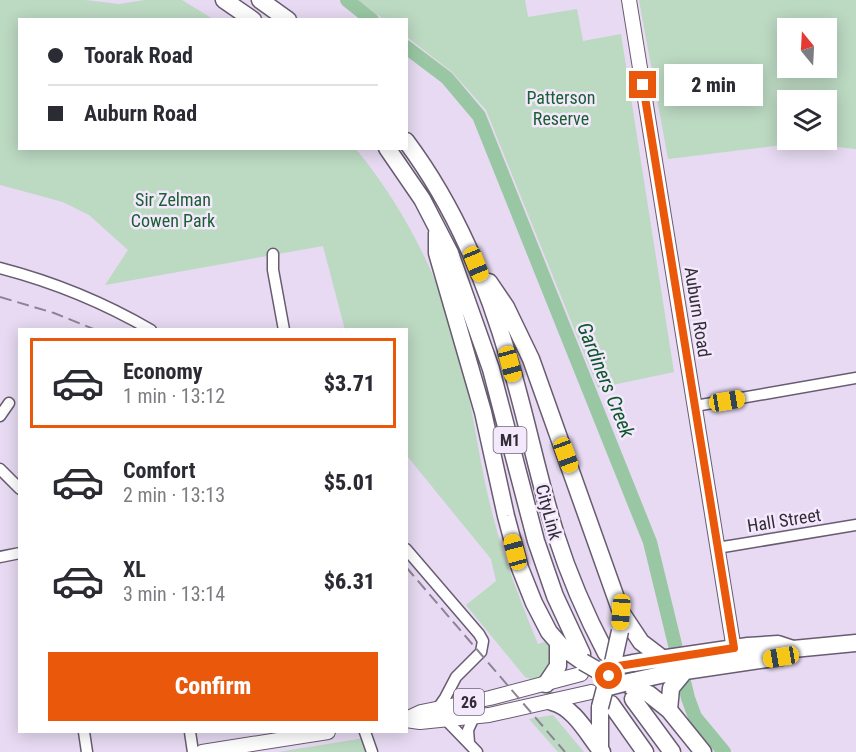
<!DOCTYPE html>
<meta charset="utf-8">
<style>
:root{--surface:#fff;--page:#f2f2f3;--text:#2b2b33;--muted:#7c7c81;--line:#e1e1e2;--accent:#ea580c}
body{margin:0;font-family:"Roboto Condensed",sans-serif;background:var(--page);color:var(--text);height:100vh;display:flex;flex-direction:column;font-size:22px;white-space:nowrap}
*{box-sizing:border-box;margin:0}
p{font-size:20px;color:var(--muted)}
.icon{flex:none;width:33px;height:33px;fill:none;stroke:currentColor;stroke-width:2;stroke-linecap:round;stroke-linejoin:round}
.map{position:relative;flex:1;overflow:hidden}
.details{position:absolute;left:18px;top:328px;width:390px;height:405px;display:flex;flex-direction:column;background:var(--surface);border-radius:0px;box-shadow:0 3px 15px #0003}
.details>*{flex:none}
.guide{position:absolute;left:18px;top:18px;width:390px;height:132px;border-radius:0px;box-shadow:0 3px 15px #0003;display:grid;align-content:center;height:132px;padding:0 30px;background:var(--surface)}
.needle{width:39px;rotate:342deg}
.controls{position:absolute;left:777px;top:18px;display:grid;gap:12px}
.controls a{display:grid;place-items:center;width:60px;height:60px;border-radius:0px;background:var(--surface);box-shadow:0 3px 15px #0003;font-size:30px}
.end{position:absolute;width:27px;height:27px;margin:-14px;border:8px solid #ea580c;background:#fff;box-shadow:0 0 0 3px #fff}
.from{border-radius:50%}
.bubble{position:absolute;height:42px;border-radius:0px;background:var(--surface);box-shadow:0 3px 15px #0003;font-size:20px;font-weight:800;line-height:42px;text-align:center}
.car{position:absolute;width:18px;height:36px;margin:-18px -9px;border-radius:8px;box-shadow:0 0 4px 2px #0007;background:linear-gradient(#f5c518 24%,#345 0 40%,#f5c518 0 76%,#345 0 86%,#f5c518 0)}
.guide b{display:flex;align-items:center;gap:21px;height:57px;font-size:22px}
.guide b+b{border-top:2px solid var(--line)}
.guide i{width:15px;height:15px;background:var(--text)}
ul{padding:10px 0 0;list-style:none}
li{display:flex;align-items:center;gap:18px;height:90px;margin:0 12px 9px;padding:0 18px;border:3px solid transparent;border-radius:0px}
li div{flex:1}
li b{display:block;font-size:22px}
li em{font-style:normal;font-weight:800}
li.selected{border-color:var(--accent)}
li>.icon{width:54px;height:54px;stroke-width:1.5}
.button{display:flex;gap:12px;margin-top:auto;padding:12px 30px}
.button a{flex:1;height:69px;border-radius:0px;background:var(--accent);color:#fff;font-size:24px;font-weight:800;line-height:69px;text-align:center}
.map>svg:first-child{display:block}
</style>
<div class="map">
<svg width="856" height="752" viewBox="0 0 856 752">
<rect width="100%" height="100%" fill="#e7daf2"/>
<path fill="#bcd9c2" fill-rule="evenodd" d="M0,0H85L119,4L145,0H182L213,19L20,20V148L356,149C409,214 448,293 465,377C475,424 481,472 494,520C505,562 521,603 538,644L547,641C549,645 552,650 553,654C554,669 539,684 525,677L466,605L496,581L491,559L407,456L406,330H345L323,246L105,285L128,250L89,215L63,202L0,185Z
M358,0H525L528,17L577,9L583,41L621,34L674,372L598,388L486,110L452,72L407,37L406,20L383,19Z
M639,0H856V149L798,143L668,159ZM788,28H826V68H788ZM788,100H826V140H788Z
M553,715L584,752H558L529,719Z
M364,738L366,752H278Z"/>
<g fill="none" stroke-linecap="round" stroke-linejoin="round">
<path stroke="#99c7a3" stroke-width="14" d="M347,0L372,20
M406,47L447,78L479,116L650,542L688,698L695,717L724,752"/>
<defs>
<path id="minor" d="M273,254V270L284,330
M0,268C54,282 103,302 151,330
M695,406L856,378
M0,416L9,403
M0,469L20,489
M717,548L856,525
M406,549L479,634L483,641L481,652L456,677L445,698L438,708
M0,557L20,553
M446,720L477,752
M84,732L87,752
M190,732L193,752
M365,732L372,752
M469,743L468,730L474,717"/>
<path id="major" d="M629,0L735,656
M406,719L421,712L490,698L581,674
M406,720L420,722L489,715L591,692
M202,752L328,732"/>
<path id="highway" d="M224,0L253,20
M260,0L288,20
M406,141C456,208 487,284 510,363C527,420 538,478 556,535C569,576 586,615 606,653
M387,148L422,199L450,253L491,369L536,541L555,596L582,654
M437,233V253L483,412L506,516L520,568L534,603L549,632L563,648L583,662
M489,282L506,307L531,359L621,612L641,642L662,658
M633,663L748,646L778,644L793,649L856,643
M624,683L665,674L781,657L793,649
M624,683L649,694L669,710L703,752
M546,684L558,666V643
M633,699L672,752
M552,702C574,707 588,735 602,752
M611,704L645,752
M600,707V750
M669,710L671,688L685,671"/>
</defs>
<use href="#minor" stroke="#685c71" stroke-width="13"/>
<use href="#major" stroke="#685c71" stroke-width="16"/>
<use href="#highway" stroke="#685c71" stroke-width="19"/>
<use href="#minor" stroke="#fff" stroke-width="10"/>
<use href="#major" stroke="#fff" stroke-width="14"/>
<use href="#highway" stroke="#fff" stroke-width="16"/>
<path stroke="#8c8394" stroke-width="2" stroke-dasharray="12 6" stroke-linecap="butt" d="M0,297L54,313L96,330
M406,567L565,752"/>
<defs>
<path id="highway-bridge" d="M620,631L612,667L633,663
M583,662L597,670
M600,707L605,688L624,683"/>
</defs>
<use href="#highway-bridge" stroke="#685c71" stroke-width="19" stroke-linecap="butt"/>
<use href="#highway-bridge" stroke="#fff" stroke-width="16"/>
</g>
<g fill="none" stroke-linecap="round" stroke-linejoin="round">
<path stroke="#ea580c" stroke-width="8" d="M609,676L612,667L734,648L643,85"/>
</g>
<g text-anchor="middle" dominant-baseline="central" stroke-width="5" stroke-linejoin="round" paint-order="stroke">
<g fill="#f3e8fc" stroke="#6b6471" stroke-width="1.5">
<rect x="493.5" y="427" width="33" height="26" rx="4.5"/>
<rect x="454" y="689" width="30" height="26" rx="4.5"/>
</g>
<g font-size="16" font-weight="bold" fill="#312c36">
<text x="510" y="440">M1</text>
<text x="469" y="702">26</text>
</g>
<g font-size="18" fill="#195f32" stroke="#f3e8fc">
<text x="561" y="97">Patterson<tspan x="561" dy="21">Reserve</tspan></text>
<text x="173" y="199">Sir Zelman<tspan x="173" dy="21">Cowen Park</tspan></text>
</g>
<g font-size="18" fill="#312c36" stroke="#f3e8fc">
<text transform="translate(698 312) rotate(81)">Auburn Road</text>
<text transform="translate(549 512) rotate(75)">CityLink</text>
<text transform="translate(784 520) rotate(-9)">Hall Street</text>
</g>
<g font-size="20" font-style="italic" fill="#0d572a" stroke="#f3e8fc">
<text transform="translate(606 380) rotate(68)">Gardiners Creek</text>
</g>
</g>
</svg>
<div class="controls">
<a><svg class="needle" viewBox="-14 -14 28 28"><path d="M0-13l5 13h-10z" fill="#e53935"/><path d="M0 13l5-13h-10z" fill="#7c7c81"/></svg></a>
<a><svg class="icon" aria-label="layers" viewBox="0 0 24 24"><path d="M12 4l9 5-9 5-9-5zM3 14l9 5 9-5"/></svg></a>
</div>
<i class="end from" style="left:609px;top:676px"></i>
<i class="end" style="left:643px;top:85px"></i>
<div class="bubble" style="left:664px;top:64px;width:99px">2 min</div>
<i class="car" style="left:476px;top:264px;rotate:158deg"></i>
<i class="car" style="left:510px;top:364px;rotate:165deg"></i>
<i class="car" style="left:727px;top:401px;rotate:80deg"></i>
<i class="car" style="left:566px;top:455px;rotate:160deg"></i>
<i class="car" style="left:515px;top:552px;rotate:345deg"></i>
<i class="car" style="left:621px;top:612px;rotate:184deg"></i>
<i class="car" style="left:781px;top:657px;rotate:260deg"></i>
<div class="guide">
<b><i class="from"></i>Toorak Road</b>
<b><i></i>Auburn Road</b>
</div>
<section class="details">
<ul>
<li class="selected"><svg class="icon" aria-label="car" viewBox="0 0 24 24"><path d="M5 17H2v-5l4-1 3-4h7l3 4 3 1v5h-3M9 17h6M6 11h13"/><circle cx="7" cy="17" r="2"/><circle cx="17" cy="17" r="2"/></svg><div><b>Economy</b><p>1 min · 13:12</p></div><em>$3.71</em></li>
<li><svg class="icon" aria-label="car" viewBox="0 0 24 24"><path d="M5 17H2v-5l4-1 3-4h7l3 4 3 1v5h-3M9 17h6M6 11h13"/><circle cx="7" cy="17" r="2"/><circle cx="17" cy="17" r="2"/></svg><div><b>Comfort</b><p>2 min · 13:13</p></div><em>$5.01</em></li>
<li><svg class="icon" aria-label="car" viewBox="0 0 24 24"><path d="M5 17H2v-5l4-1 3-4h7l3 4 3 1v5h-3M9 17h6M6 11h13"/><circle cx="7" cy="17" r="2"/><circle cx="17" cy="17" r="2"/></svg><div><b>XL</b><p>3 min · 13:14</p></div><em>$6.31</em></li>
</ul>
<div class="button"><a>Confirm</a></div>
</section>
</div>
